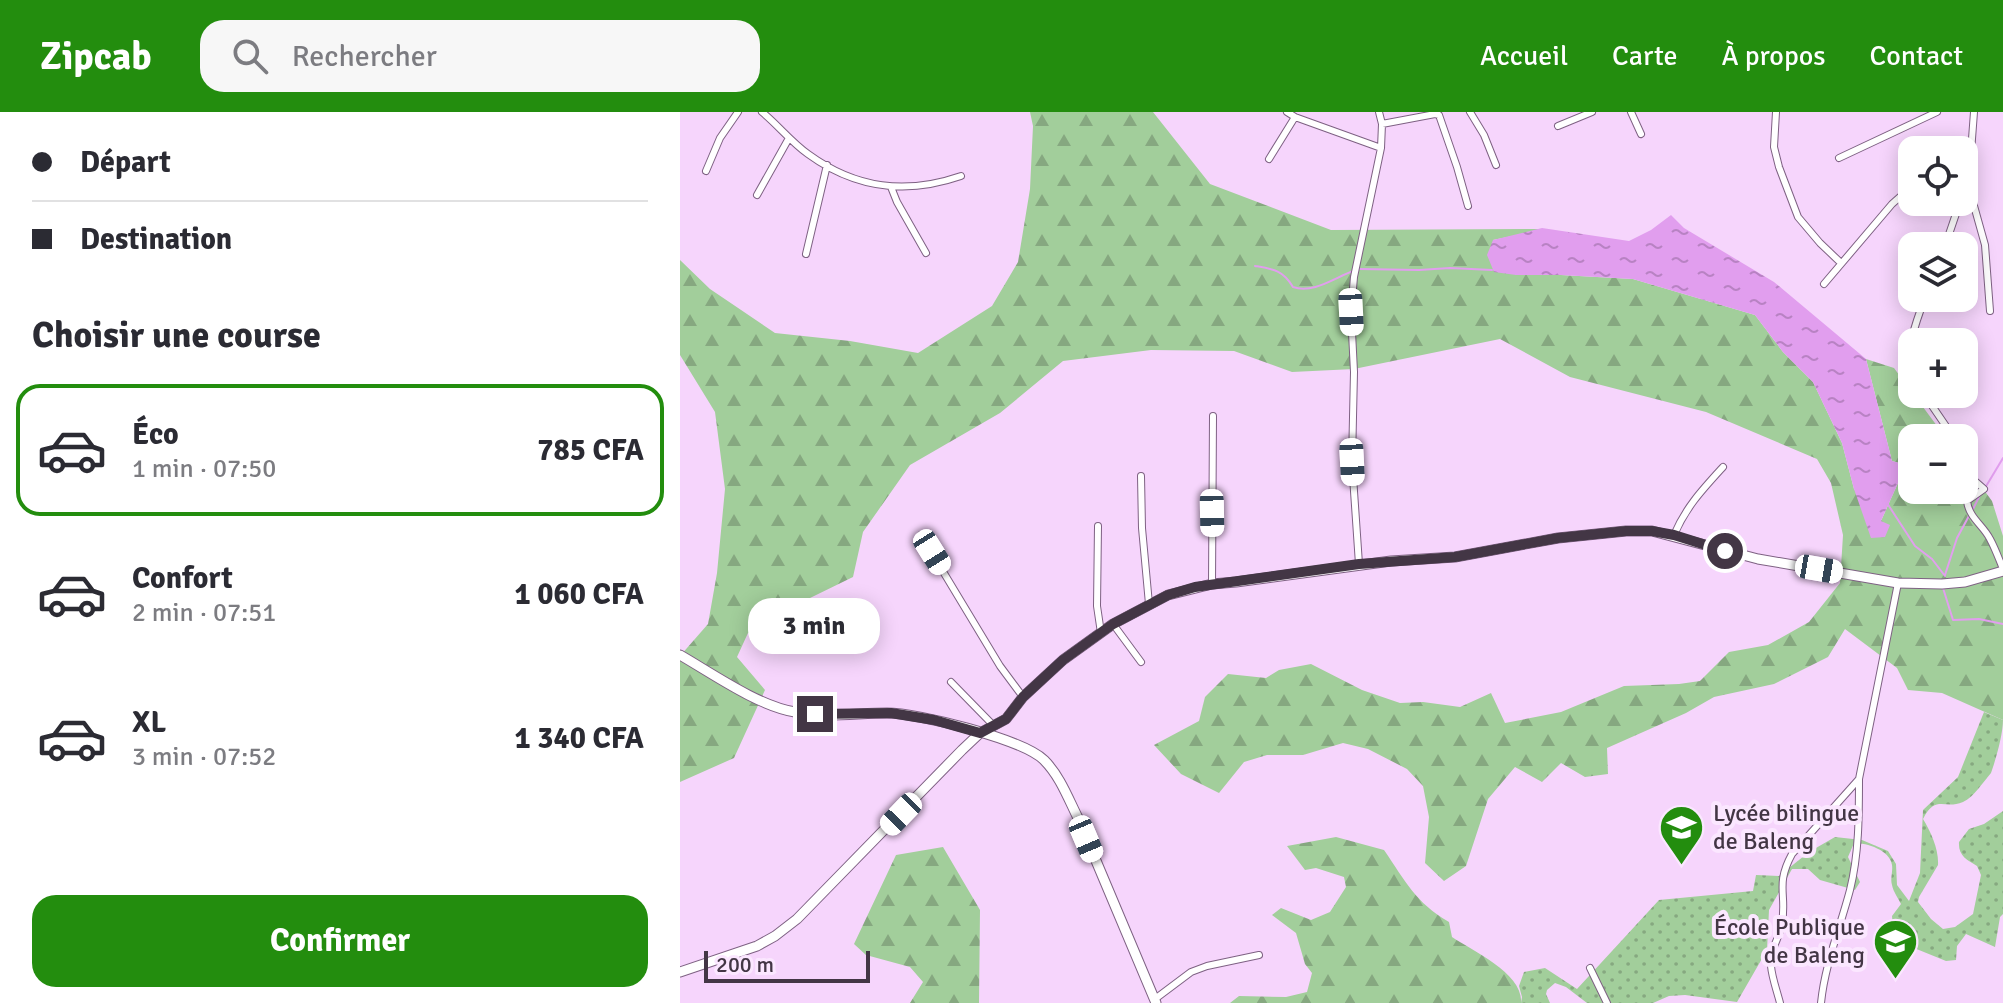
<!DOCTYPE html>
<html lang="fr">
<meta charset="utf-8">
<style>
:root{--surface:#fff;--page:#f7f7f7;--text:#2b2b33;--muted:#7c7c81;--line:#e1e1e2;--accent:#238d0e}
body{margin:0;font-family:Signika,sans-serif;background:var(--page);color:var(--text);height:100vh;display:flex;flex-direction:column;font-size:30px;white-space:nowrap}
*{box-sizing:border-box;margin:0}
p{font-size:26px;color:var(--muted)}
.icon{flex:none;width:44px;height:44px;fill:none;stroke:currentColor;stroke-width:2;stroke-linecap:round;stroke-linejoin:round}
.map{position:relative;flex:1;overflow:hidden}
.details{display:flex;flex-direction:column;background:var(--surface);width:680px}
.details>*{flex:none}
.guide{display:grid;align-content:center;height:176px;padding:0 32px;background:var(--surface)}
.tools{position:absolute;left:1218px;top:24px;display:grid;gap:16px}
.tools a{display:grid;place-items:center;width:80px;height:80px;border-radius:16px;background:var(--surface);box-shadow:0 4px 20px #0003;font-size:40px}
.scale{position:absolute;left:24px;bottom:20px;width:166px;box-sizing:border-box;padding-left:8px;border:4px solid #433645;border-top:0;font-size:22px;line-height:28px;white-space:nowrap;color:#433645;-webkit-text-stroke:6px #fbe7ff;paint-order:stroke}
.end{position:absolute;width:36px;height:36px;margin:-18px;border:10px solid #433645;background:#fff;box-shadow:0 0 0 4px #fff}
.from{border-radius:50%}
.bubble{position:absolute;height:56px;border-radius:24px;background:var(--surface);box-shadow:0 4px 20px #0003;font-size:26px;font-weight:700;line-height:56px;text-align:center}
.car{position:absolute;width:24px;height:48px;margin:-24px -12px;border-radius:10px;box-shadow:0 0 6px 2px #0007;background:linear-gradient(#fff 24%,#345 0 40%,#fff 0 76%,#345 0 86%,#fff 0)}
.guide b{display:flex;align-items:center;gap:28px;height:76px;font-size:30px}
.guide b+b{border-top:2px solid var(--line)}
.guide i{width:20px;height:20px;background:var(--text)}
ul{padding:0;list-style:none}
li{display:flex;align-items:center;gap:24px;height:132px;margin:0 16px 12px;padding:0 16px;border:4px solid transparent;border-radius:24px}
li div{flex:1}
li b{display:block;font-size:30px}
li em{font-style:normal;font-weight:700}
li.active{border-color:var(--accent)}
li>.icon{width:72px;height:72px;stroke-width:1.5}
h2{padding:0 32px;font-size:36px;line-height:96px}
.button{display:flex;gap:16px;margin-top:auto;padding:16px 32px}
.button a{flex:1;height:92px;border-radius:24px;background:var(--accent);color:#fff;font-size:32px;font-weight:700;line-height:92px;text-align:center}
header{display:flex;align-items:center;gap:48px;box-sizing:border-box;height:112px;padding:0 40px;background:var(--accent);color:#fff}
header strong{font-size:38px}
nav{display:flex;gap:44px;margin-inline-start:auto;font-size:28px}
.search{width:560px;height:72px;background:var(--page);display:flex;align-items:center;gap:20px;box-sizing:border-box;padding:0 28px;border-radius:24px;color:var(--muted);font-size:30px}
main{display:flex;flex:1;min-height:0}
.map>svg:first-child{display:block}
</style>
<header>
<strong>Zipcab</strong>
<div class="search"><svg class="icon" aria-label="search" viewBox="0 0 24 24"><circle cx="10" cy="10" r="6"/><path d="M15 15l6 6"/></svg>Rechercher</div>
<nav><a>Accueil</a><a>Carte</a><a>À propos</a><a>Contact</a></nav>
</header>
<main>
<section class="details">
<div class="guide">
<b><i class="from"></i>Départ</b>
<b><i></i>Destination</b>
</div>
<h2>Choisir une course</h2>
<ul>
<li class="active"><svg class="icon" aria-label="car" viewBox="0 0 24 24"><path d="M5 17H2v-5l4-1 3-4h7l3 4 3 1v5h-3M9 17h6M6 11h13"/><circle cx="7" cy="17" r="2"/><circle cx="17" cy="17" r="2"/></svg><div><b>Éco</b><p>1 min · 07:50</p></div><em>785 CFA</em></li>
<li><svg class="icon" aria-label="car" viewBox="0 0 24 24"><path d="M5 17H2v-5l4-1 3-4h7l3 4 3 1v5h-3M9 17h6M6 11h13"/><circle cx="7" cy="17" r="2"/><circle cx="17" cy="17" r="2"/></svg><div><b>Confort</b><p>2 min · 07:51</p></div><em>1 060 CFA</em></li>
<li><svg class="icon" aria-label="car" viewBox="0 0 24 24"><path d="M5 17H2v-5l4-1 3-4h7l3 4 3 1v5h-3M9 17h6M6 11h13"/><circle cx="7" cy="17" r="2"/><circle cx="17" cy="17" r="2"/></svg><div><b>XL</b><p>3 min · 07:52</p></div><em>1 340 CFA</em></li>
</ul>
<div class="button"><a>Confirmer</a></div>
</section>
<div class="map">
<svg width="1323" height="891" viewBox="0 0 1323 891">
<defs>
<pattern id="grass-dots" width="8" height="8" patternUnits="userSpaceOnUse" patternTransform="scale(2)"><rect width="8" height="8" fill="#a2ce9b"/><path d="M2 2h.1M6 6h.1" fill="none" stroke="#86a880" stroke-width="1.8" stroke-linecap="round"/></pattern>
<pattern id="forest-firs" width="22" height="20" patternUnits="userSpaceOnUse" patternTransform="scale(2)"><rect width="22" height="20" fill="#a2ce9b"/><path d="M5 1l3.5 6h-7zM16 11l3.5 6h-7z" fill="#86a880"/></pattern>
<pattern id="water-ripples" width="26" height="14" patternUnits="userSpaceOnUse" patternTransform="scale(2)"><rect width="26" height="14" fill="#e19eee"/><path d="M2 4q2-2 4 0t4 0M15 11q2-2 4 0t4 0" fill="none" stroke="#b882c3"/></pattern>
</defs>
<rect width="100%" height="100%" fill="#f6d5fc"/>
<path fill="url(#grass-dots)" d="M1304,600L1323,608C1323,622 1316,647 1311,661C1303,670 1294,685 1283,690C1264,698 1256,682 1243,707C1251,720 1259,738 1258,753L1239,785L1238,790L1251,807L1263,817L1275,815L1293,802L1301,763L1297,754C1287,748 1278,744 1279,730L1289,717L1304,712L1323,699V802L1320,805L1315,835L1286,822L1277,834L1276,848L1266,849L1207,825L1213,817L1212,804L1221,792C1218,786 1213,779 1212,773C1210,767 1213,760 1212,753C1210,738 1187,731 1174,731L1168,745L1180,770L1175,778L1140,768L1128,757H1112L1089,798L1087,838L1057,890L1005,883L989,884L973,891H907L886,875L875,871L867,878L866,882L870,891H841L842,885L839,874L844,860L865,856L897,877L979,788L1073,779L1076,763L1099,764L1129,740L1155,725L1182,728L1208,739L1216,752L1217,773L1229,789L1240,761L1243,698L1278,665Z"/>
<path fill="url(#forest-firs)" d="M350,0H473L530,72L651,118L867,117L813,128L836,163H881L953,167L1075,203L1103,240L1133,270L1162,331L1174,377L1201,409L1226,353L1212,349L1186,247L1214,256L1266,326H1232V378H1284V351L1312,389L1323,424V608L1262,581L1228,578L1217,556L1165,517L1148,545L1094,572L1034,585L1006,601L927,636L928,662L905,665L881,651L862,670L835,655L808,687L786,754L764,769L745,751L749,705L743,674L727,657L688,637L663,631L623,643H587L564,650L539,681L501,662L474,633L519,609L525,585L548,562L586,566L599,558L631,552L682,578L720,591L743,590L780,595L811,581L825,611L881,600L944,574L999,572L1020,569L1049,540L1088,533L1129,510L1160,471L1163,423L1151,371L1137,347L1026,300L890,265L820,227L674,257L612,260L554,239L471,238L383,249L320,301L230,353L183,420L173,465L130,486L115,516L68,521L57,545L85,578L54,646L0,670V544L28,512L37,461L45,377L35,300L0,243V148L30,177L95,221L170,229L238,241L312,194L338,150L350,77L353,14Z
M656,725L704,738C726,770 735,790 769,810L772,825C793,839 844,862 841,891H550L559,884L606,885L627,880L632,861L625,852L616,821L592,803L601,796L631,808L650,800L666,775L664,765L636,756L625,758L607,734Z
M263,735L300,798L299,891H230L243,870L230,855L186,843L174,832L216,743Z"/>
<path fill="url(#water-ripples)" d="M991,103L1004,116L1094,170L1186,247L1212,349L1226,353L1201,409L1210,413L1205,425L1191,426L1174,377L1162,331L1133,270L1103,240L1075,203L953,167L881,163H836L814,160L807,143L813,128L862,116L949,129L971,118Z"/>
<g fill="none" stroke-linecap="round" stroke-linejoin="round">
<path stroke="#e19eee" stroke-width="2" d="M575,154C593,157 603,158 613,175C633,182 654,166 673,159
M679,157L739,158L770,156L812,158
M1305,376L1323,346
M1207,391L1235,434L1252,447L1265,464
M1293,397L1301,381
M1265,463L1277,426L1290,402
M1263,476L1273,508L1299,507L1323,512"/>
<defs>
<path id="street" d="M82,0C98,13 111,30 128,42C176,77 226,83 281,64
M607,0L615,5L701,36
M790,0L804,23L816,53
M951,0L961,22
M1096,0L1094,35L1099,55L1118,105L1140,131L1161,151
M702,12L755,2L759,3L777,55L788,94
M878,14L912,0
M1159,46L1257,0
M589,47L615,5
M26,59L40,26L58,0
M1289,67L1291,83L1305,133L1310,199
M211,75L217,90L246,141
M1284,79L1289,67L1294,0
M77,83L109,26
M1265,134L1280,90
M126,142L147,53
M1144,172L1212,92L1221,84H1232
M1232,263C1226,236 1235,212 1245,186
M1244,282L1274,326
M1284,347L1287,362L1304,377L1287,389C1289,406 1303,413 1310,427C1315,436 1319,447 1323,457
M461,364L462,416L469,492
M418,414L417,494L421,521
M241,423L320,554L343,585
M994,423C1006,395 1022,378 1043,355
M679,452L672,350L674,260L671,200L674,165L701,36L702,12L699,0
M532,472L533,304
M433,512L461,550
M271,570L314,614
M910,856L927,891
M475,887L511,860L527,854L579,843
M1100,891C1097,879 1092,866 1091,854C1089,838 1100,826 1102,811C1107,782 1095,773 1112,742L1179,667L1218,471
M1141,891C1145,852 1160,816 1170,778C1179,742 1179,704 1179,667"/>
<path id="secondary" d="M0,543C33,562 78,594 115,600C145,606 177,601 207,601C238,601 342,627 364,648C380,664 388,686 398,706L476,891
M0,860L77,834L95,824L117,807L282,638L300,621L326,607L343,585L383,548L433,512L488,483L532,472L556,470L711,449L775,445L878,426L946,419H972L1078,447L1218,471L1262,472L1285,470L1323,459"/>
</defs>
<use href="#street" stroke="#7e6183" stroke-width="8"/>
<use href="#secondary" stroke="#7e6183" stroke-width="11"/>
<use href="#street" stroke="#fff" stroke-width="6"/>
<use href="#secondary" stroke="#fff" stroke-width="9"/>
</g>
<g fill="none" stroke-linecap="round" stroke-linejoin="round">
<path stroke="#433645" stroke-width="10" d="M135,602L211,601L254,608L300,621L326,607L343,585L383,548L433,512L488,483L515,475L679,452L775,445L878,426L946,419H972L994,423L1045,439"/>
</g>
<defs>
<symbol id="school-pin" viewBox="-11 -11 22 30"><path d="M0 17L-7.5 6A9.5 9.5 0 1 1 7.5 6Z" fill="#238d0e" stroke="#fbe7ff"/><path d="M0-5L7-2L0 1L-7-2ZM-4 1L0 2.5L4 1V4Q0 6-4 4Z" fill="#fff"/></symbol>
</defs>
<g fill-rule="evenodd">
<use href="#school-pin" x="976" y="690" width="51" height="69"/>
<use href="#school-pin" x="1190" y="804" width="51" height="69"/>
</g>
<g text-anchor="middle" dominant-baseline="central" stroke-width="8" stroke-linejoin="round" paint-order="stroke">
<g font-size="24" fill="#433645" stroke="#fbe7ff" text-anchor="start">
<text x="1033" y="701">Lycée bilingue<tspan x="1033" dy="28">de Baleng</tspan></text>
<text x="1185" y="815" text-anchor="end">École Publique<tspan x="1185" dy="28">de Baleng</tspan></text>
</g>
</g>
</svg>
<div class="tools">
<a><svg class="icon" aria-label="locate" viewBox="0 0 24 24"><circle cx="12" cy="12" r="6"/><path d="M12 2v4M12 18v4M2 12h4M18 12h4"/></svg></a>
<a><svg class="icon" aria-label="layers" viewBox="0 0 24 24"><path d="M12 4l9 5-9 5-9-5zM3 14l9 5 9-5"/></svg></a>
<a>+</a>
<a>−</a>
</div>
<div class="scale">200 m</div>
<i class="end from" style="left:1045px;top:439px"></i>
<i class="end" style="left:135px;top:602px"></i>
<div class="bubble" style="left:68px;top:486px;width:132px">3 min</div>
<i class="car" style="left:671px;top:200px;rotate:177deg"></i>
<i class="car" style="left:672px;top:350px;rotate:177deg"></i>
<i class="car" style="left:532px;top:401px;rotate:179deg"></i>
<i class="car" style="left:252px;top:440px;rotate:148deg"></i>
<i class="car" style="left:1139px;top:457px;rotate:100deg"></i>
<i class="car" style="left:221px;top:702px;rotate:224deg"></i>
<i class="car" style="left:406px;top:727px;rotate:157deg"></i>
</div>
</main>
